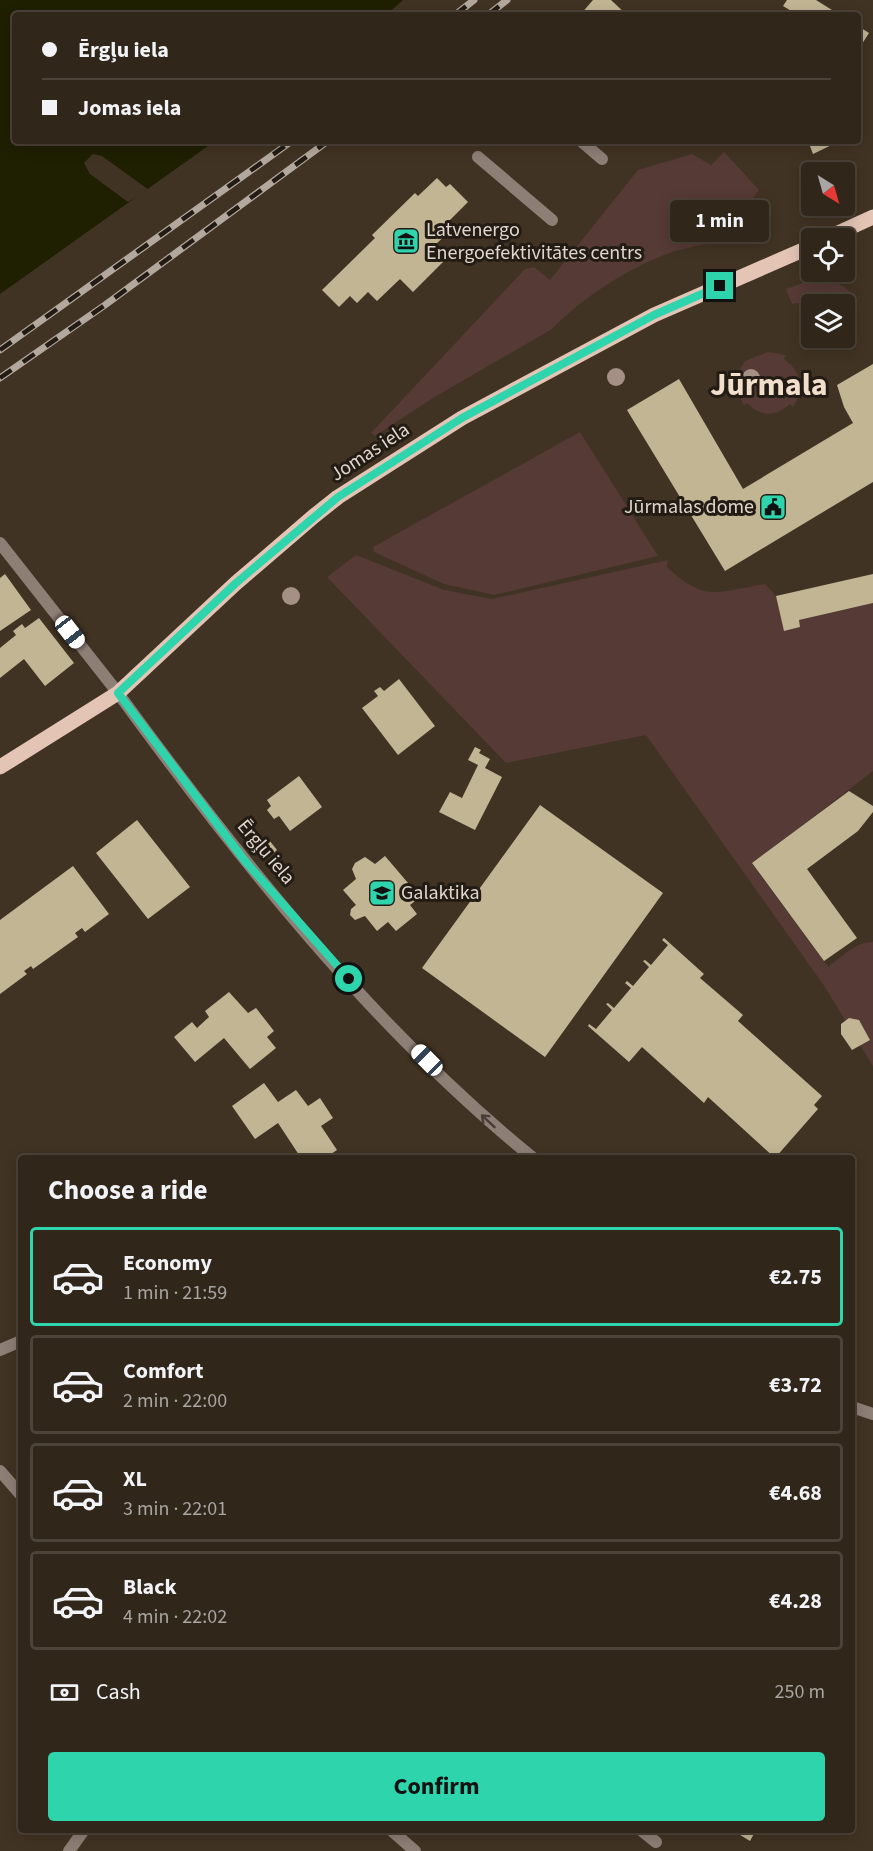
<!DOCTYPE html>
<meta charset="utf-8">
<style>
:root{--surface:#31261a;--page:#392e23;--text:#f1f3f6;--muted:#a8a5a2;--line:#4c4339;--accent:#2ed4ab}
body{margin:0;font-family:"Source Sans 3",sans-serif;background:var(--page);color:var(--text);height:100vh;display:flex;flex-direction:column;font-size:22px;white-space:nowrap}
*{box-sizing:border-box;margin:0}
p{font-size:20px;color:var(--muted)}
.icon{flex:none;width:33px;height:33px;fill:none;stroke:currentColor;stroke-width:2;stroke-linecap:round;stroke-linejoin:round}
.map{position:relative;flex:1;overflow:hidden}
.sheet{position:absolute;left:18px;top:1155px;width:837px;height:678px;display:flex;flex-direction:column;background:var(--surface);border-radius:6px;box-shadow:0 3px 15px #0003,0 0 0 2px var(--line)}
.sheet>*{flex:none}
.top-card{position:absolute;left:12px;top:12px;width:849px;height:132px;border-radius:6px;box-shadow:0 3px 15px #0003,0 0 0 2px var(--line);display:grid;align-content:center;height:132px;padding:0 30px;background:var(--surface)}
.needle{width:39px;rotate:143deg}
.buttons{position:absolute;left:801px;top:162px;display:grid;gap:12px}
.buttons a{display:grid;place-items:center;width:54px;height:54px;border-radius:6px;background:var(--surface);box-shadow:0 3px 15px #0003,0 0 0 2px var(--line);font-size:30px}
.end{position:absolute;width:27px;height:27px;margin:-14px;border:8px solid #2ed4ab;background:#111;box-shadow:0 0 0 3px #111}
.from{border-radius:50%}
.bubble{position:absolute;height:42px;border-radius:6px;background:var(--surface);box-shadow:0 3px 15px #0003,0 0 0 2px var(--line);font-size:20px;font-weight:700;line-height:42px;text-align:center}
.car{position:absolute;width:18px;height:36px;margin:-18px -9px;border-radius:8px;box-shadow:0 0 4px 2px #0007;background:linear-gradient(#fff 24%,#345 0 40%,#fff 0 76%,#345 0 86%,#fff 0)}
.top-card b{display:flex;align-items:center;gap:21px;height:57px;font-size:22px}
.top-card b+b{border-top:2px solid var(--line)}
.top-card i{width:15px;height:15px;background:var(--text)}
ul{padding:0;list-style:none}
li{display:flex;align-items:center;gap:18px;height:99px;margin:0 12px 9px;padding:0 18px;border:3px solid var(--line);border-radius:6px}
li div{flex:1}
li b{display:block;font-size:22px}
li em{font-style:normal;font-weight:700}
li.current{border-color:var(--accent)}
li>.icon{width:54px;height:54px;stroke-width:1.5}
h2{padding:0 30px;font-size:27px;line-height:72px}
.pay{display:flex;align-items:center;gap:15px;height:66px;padding:0 30px;font-size:22px}
.pay p{margin-inline-start:auto}
.primary-button{display:flex;gap:12px;margin-top:auto;padding:12px 30px}
.primary-button a{flex:1;height:69px;border-radius:6px;background:var(--accent);color:#111;font-size:24px;font-weight:700;line-height:69px;text-align:center}
.map>svg:first-child{display:block}
</style>
<div class="map">
<svg width="873" height="1851" viewBox="0 0 873 1851">
<rect width="100%" height="100%" fill="#413323"/>
<path fill="#563a36" d="M724,152L759,190C747,205 744,214 749,233C721,244 691,244 664,255C624,271 582,298 552,329L433,398L375,436L371,433L525,269L534,267L550,280L638,170L692,154L711,165Z
M827,279L843,286L855,296L849,304L822,299L792,304L786,289L808,281Z
M768,352L786,355L784,359C802,372 805,389 793,407L790,404C776,417 760,417 747,403L743,405L738,389L740,375L737,374L745,361Z
M580,432L658,556L494,595L444,584L374,552L373,547Z
M356,555L444,590L492,599L668,560L667,567C706,604 718,591 765,584L776,596L785,631L800,627L799,620L873,603V771L752,864L828,967C842,957 855,942 873,942V1066L825,987L646,735L506,763L327,577Z"/>
<path fill="#1f1f02" d="M0,0H403L386,15H15V141H215L0,294Z"/>
<path fill="#413323" d="M93,154L102,156L149,190L128,202L90,174L84,163Z"/>
<path fill="#c2b594" d="M593,0H611L627,15H580Z
M787,0H816L840,15H798L783,6Z
M858,26L869,33L860,47L858,46Z
M808,141H840L813,154Z
M437,178L446,187L450,184L468,202L446,224L451,230L436,244L448,257L413,292L400,279L377,301L368,292L357,303L350,296L339,307L322,290L375,238L372,235L415,193L418,196Z
M873,364V482L725,571L627,410L679,379L743,489L853,423L844,407L837,385Z
M5,574L31,610L0,631V578Z
M873,574V603L799,620L800,627L784,631L776,596Z
M39,618L74,663L45,686L24,659L0,678V648L16,635L13,631L22,624L25,628Z
M399,679L435,726L398,755L362,708L378,696L374,691L380,687L384,691Z
M475,747L481,750L479,753L490,759L485,768L502,777L475,830L439,812L450,792L462,798L478,765L468,760Z
M299,776L322,807L290,831L279,816L274,819L267,810L271,806L267,800Z
M849,791L873,806V812L858,831L807,869L857,938L824,961L752,863Z
M540,805L663,893L545,1057L422,968Z
M137,820L190,887L148,919L96,853Z
M269,840L277,850L270,856L262,846Z
M385,856L420,897L410,905L417,914L396,931L388,922L377,931L365,916L355,920L350,915L351,909L356,905L343,890L356,879L352,869L355,863L365,857L375,864Z
M73,866L109,914L85,932L82,928L75,933L78,937L33,969L31,966L24,971L27,974L0,994V920Z
M664,938L704,974L700,978L743,1015L738,1021L822,1096L814,1105L818,1109L775,1158L708,1097L704,1103L642,1047L629,1062L588,1026L589,1024L596,1029L612,1010L606,1004L608,1003L614,1008L631,988L625,983L627,981L633,986L649,967L643,961L645,960L651,965L668,945L662,940Z
M229,992L248,1013L256,1008L274,1031L267,1037L276,1048L250,1069L224,1038L195,1062L174,1037L192,1022L197,1028L209,1017L205,1011Z
M849,1018L859,1020L870,1040L852,1050L841,1034V1024Z
M264,1083L278,1102L296,1090L308,1106L320,1098L333,1118L321,1126L337,1150L325,1158H301L278,1123L255,1139L232,1106Z
M732,1830H756L750,1841Z"/>
<g fill="none" stroke-linecap="round" stroke-linejoin="round">
<path stroke="#8d7e76" stroke-width="12" d="M581,141L602,159
M478,157L552,220
M0,1350L21,1341
M391,1830L415,1851"/>
<path stroke="#8d7e76" stroke-width="12" d="M0,543L118,693
M852,1407L873,1414
M0,1471L21,1495
M641,1830L656,1842"/>
<path stroke="#8d7e76" stroke-width="12" d="M118,693C239,859 373,1028 533,1158
M69,1851L84,1830"/>
<path stroke="#e4c5b5" stroke-width="15" d="M827,238L873,217
M0,767L118,693L236,583L314,516L338,497L462,418L654,315L812,246"/>
<defs>
<path id="rail" d="M455,15L474,0
M488,15L507,0
M0,350L292,141
M0,378L105,305L328,141"/>
</defs>
<use href="#rail" stroke="#b3a89d" stroke-width="7"/>
<use href="#rail" stroke="#231c15" stroke-width="4.5" stroke-dasharray="14" stroke-linecap="butt"/>
</g>
<g fill="#a59086">
<circle cx="616" cy="377" r="9"/>
<circle cx="751" cy="378" r="9"/>
<circle cx="291" cy="596" r="9"/>
</g>
<defs><path id="oneway-shaft" d="M-6 0H5M1.5-3L5.5 0L1.5 3" fill="none" stroke-width="1.6" stroke-linecap="round" stroke-linejoin="round" transform="scale(1.5)"/></defs>
<use stroke="#483e37" href="#oneway-shaft" transform="translate(488 1121) rotate(-137)"/>
<g fill="none" stroke-linecap="round" stroke-linejoin="round">
<path stroke="#2ed4ab" stroke-width="8" d="M349,979L245,861L118,693L236,583L338,497L462,418L654,315L720,286"/>
</g>
<defs>
<symbol id="museum-square" viewBox="-11 -11 22 22"><rect x="-9" y="-9" width="18" height="18" rx="4" fill="#2ed4ab" stroke="#231c15"/><path d="M0-6L6-3V-2H-6V-3ZM-5-1h2V3h-2ZM-1-1h2V3h-2ZM3-1h2V3H3ZM-6 4H6V6H-6Z" fill="#111"/></symbol>
<symbol id="civic-square" viewBox="-11 -11 22 22"><rect x="-9" y="-9" width="18" height="18" rx="4" fill="#2ed4ab" stroke="#231c15"/><path d="M-.6-6.5H3V-4.5H.6V-3L4-1V1h2V6H-6V1h2V-1L-.6-3ZM-1.2 2.5V6h2.4V2.5Z" fill="#111"/></symbol>
<symbol id="school-square" viewBox="-11 -11 22 22"><rect x="-9" y="-9" width="18" height="18" rx="4" fill="#2ed4ab" stroke="#231c15"/><path d="M0-5L7-2L0 1L-7-2ZM-4 1L0 2.5L4 1V4Q0 6-4 4Z" fill="#111"/></symbol>
</defs>
<g fill-rule="evenodd">
<use href="#museum-square" x="391" y="226" width="30" height="30"/>
<use href="#civic-square" x="758" y="492" width="30" height="30"/>
<use href="#school-square" x="367" y="878" width="30" height="30"/>
</g>
<g text-anchor="middle" dominant-baseline="central" stroke-width="6" stroke-linejoin="round" paint-order="stroke">
<g font-size="20" fill="#dfd6cc" stroke="#231c15" text-anchor="start">
<text x="426" y="230">Latvenergo<tspan x="426" dy="23">Energoefektivitātes centrs</tspan></text>
<text x="754" y="507" text-anchor="end">Jūrmalas dome</text>
<text x="401" y="893">Galaktika</text>
</g>
<g font-size="20" fill="#dfd6cc" stroke="#231c15">
<text transform="translate(370 452) rotate(-33)">Jomas iela</text>
<text transform="translate(266 852) rotate(50)">Ērgļu iela</text>
</g>
<g font-size="32" font-weight="bold" fill="#f1dfcb" stroke="#231c15">
<text x="769" y="385">Jūrmala</text>
</g>
</g>
</svg>
<div class="buttons">
<a><svg class="needle" viewBox="-14 -14 28 28"><path d="M0-13l5 13h-10z" fill="#e53935"/><path d="M0 13l5-13h-10z" fill="#a8a5a2"/></svg></a>
<a><svg class="icon" aria-label="locate" viewBox="0 0 24 24"><circle cx="12" cy="12" r="6"/><path d="M12 2v4M12 18v4M2 12h4M18 12h4"/></svg></a>
<a><svg class="icon" aria-label="layers" viewBox="0 0 24 24"><path d="M12 4l9 5-9 5-9-5zM3 14l9 5 9-5"/></svg></a>
</div>
<i class="end from" style="left:349px;top:979px"></i>
<i class="end" style="left:720px;top:286px"></i>
<div class="bubble" style="left:670px;top:200px;width:99px">1 min</div>
<i class="car" style="left:70px;top:632px;rotate:142deg"></i>
<i class="car" style="left:427px;top:1060px;rotate:315deg"></i>
<div class="top-card">
<b><i class="from"></i>Ērgļu iela</b>
<b><i></i>Jomas iela</b>
</div>
<section class="sheet">
<h2>Choose a ride</h2>
<ul>
<li class="current"><svg class="icon" aria-label="car" viewBox="0 0 24 24"><path d="M5 17H2v-5l4-1 3-4h7l3 4 3 1v5h-3M9 17h6M6 11h13"/><circle cx="7" cy="17" r="2"/><circle cx="17" cy="17" r="2"/></svg><div><b>Economy</b><p>1 min · 21:59</p></div><em>€2.75</em></li>
<li><svg class="icon" aria-label="car" viewBox="0 0 24 24"><path d="M5 17H2v-5l4-1 3-4h7l3 4 3 1v5h-3M9 17h6M6 11h13"/><circle cx="7" cy="17" r="2"/><circle cx="17" cy="17" r="2"/></svg><div><b>Comfort</b><p>2 min · 22:00</p></div><em>€3.72</em></li>
<li><svg class="icon" aria-label="car" viewBox="0 0 24 24"><path d="M5 17H2v-5l4-1 3-4h7l3 4 3 1v5h-3M9 17h6M6 11h13"/><circle cx="7" cy="17" r="2"/><circle cx="17" cy="17" r="2"/></svg><div><b>XL</b><p>3 min · 22:01</p></div><em>€4.68</em></li>
<li><svg class="icon" aria-label="car" viewBox="0 0 24 24"><path d="M5 17H2v-5l4-1 3-4h7l3 4 3 1v5h-3M9 17h6M6 11h13"/><circle cx="7" cy="17" r="2"/><circle cx="17" cy="17" r="2"/></svg><div><b>Black</b><p>4 min · 22:02</p></div><em>€4.28</em></li>
</ul>
<div class="pay"><svg class="icon" aria-label="cash" viewBox="0 0 24 24"><path d="M3 7h18v10H3z"/><circle cx="12" cy="12" r="2"/></svg>Cash<p>250 m</p></div>
<div class="primary-button"><a>Confirm</a></div>
</section>
</div>
